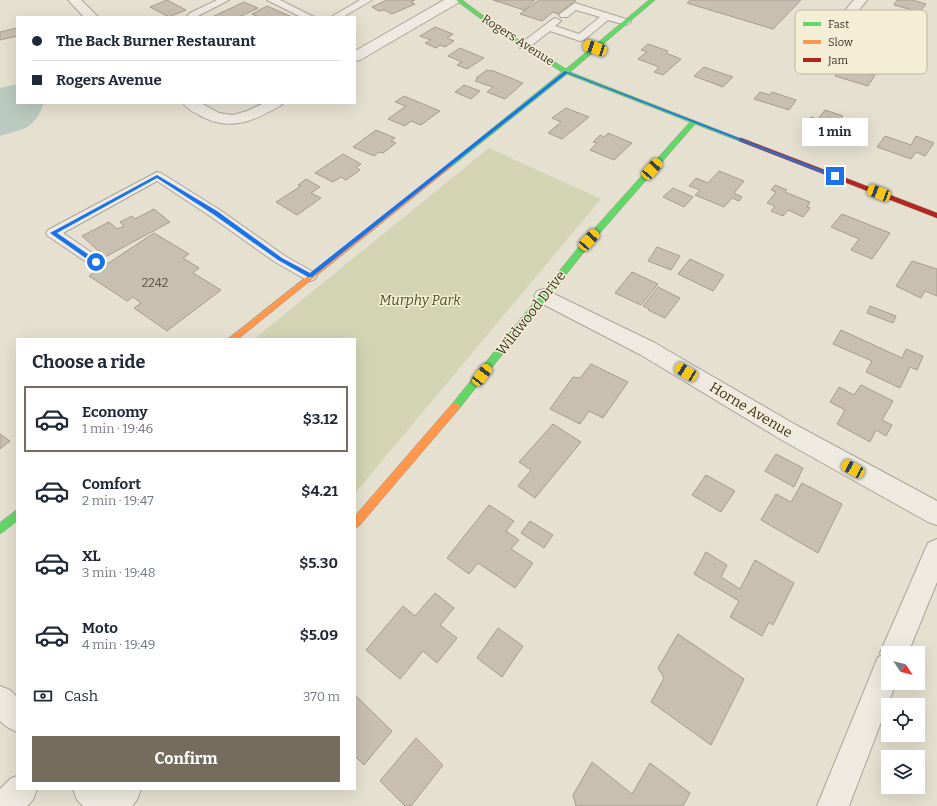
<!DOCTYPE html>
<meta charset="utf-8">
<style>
:root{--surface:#fff;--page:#f6f6f7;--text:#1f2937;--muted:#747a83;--line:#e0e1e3;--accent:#756c5e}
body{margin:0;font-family:Bitter,serif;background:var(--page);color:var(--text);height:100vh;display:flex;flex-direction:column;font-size:15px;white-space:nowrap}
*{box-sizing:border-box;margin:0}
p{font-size:13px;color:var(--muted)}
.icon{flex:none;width:22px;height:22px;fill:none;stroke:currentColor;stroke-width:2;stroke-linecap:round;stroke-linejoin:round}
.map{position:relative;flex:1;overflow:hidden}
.sheet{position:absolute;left:16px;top:338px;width:340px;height:452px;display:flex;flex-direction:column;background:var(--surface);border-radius:0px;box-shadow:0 4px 16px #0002}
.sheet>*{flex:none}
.hud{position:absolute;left:16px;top:16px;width:340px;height:88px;border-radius:0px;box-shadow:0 4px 16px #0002;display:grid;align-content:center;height:88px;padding:0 16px;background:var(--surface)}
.needle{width:26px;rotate:126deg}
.controls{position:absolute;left:881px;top:646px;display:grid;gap:8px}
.controls a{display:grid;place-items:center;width:44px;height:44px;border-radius:0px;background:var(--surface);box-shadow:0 4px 16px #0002;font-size:20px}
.end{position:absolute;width:18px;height:18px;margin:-9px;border:5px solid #1a73e8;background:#fff;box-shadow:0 0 0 2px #fff}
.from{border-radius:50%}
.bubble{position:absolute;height:28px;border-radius:0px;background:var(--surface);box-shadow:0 4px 16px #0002;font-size:13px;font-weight:700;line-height:28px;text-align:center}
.car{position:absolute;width:12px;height:24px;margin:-12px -6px;border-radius:5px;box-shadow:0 0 3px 1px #0007;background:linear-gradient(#f5c518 24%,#345 0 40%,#f5c518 0 76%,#345 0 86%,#f5c518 0)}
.hud b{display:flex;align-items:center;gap:14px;height:38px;font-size:15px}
.hud b+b{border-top:1px solid var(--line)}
.hud i{width:10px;height:10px;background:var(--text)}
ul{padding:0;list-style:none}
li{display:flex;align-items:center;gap:12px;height:66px;margin:0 8px 6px;padding:0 8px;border:2px solid transparent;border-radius:0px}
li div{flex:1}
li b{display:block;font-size:15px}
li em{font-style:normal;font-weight:700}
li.on{border-color:var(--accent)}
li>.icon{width:36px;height:36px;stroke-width:1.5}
h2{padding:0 16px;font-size:18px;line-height:48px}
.pay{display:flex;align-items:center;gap:10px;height:44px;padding:0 16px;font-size:15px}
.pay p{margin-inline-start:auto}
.button{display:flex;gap:8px;margin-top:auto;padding:8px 16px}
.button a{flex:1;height:46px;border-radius:0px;background:var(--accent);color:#fff;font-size:16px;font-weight:700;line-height:46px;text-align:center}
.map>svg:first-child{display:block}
</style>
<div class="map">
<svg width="937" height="806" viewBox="0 0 937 806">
<rect width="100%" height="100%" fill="#e5e0d0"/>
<path fill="#d2d4b3" d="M489,148L601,199L355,493V339H254Z"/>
<path fill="#bbcac1" d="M17,84V103H44C33,130 26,128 0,136V88Z"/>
<path fill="#c9bfb1" stroke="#a59c8f" d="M167,0L186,10L169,17L150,7Z
M387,0H415L411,2L415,4L392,14L384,10L379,11L372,7Z
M493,0H535L524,10Z
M539,0H576L558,14L553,12L542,21L520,14Z
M690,0H801L773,29L687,3Z
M897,0H912L926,4L920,12L894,5Z
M244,2L258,8L239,17H212Z
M267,6L292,17H259L252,14Z
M435,27L453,34L447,38L454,41L445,47L440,45L436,48L425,43L431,40L420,36Z
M17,28V36L0,40V32Z
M648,44L668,51L666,53L681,59L663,75L654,72L659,67L638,59L647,52L641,50Z
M460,48L484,58L467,69L457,65L462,62L448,56Z
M843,65L875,75L868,86L835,76Z
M704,67L733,77L723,87L694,76Z
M487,70L490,71L491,70L523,83L505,99L487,92L493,87L475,81L478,78H476Z
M464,85L480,91L471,99L455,92Z
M760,92L770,95L772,92L796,100L789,110L754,99Z
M404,96L440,111L421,125L411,121L405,126L388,119L406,106L395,102Z
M566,108L589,117L562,139L548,133L561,122L552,118Z
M825,110L843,116L838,122L850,126L846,132L844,131L841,136L806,124L811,117L818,119Z
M376,130L395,138L391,141L396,143L383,153L379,152L374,156L353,147Z
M608,133L632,143L614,160L590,150L597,143L593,142L600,135L604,137Z
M885,136L911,145L916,136L934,143L925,156L916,152L911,159L877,147Z
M343,154L361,164L356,167L360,170L346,180L341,177L333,182L315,173Z
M719,171L744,181L734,193L742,197L739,201L732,198L724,207L695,195L700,190L689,186L696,178L708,183Z
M306,179L320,187L311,193L321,198L297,215L276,202L301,186L298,185Z
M775,185L787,190L785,192L810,202L807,207L810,208L803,217L788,210L783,216L771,211L775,206L767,203L776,192L771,190Z
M673,188L693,197L684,207L663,197Z
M154,209L170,222L105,257L82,236L109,222L117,229L124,226L120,222L132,216L135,219Z
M842,214L890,233L872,259L851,250L859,239L831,227Z
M154,233L189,254L183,258L199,268L193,273L221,290L167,331L134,308L141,303L133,297L127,301L89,276Z
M657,247L680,256L671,270L648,261Z
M690,259L724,275L713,291L678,274Z
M912,261L937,269V296L925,291L921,298L896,286Z
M632,272L658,284L641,305L615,293Z
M658,287L680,298L665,318L648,310L649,309L643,306Z
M870,306L896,316L893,323L867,313Z
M841,330L902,358L906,349L923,356L917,370L910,367L900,388L866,372L872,361L833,344Z
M591,364L628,382L603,418L589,411L580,424L550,409L573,377L580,378Z
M861,385L893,401L882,420L892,425L886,436L876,430L870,442L837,424L845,410L830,402L839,387L854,395Z
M553,424L581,442L535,498L518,486L531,470L519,462Z
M0,434L10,441L0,449Z
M776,454L803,468L794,487L765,471Z
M706,475L735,491L721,512L692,495Z
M802,483L842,504L818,553L761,520L776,494L791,502Z
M489,505L514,521L506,531L519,540L511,549L533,563L515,588L478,563L469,574L447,558Z
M530,521L553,535L544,548L521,533Z
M706,552L727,565L721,577L740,589L755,560L794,583L773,625L769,622L762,636L730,617L739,601L694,574Z
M435,593L454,608L440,625L457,638L437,663L423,651L400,679L366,650L403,606L415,616Z
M498,628L523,646L502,677L477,658Z
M678,634L744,679L711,745L651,702L664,678L658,668Z
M355,695L392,731L364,765L356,757L355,758Z
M416,738L443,765L411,806H405L380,781Z
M592,762L632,794L650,763L690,793L683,806H576L573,795Z"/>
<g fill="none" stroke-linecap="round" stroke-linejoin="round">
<defs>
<path id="lane" d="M217,0H229L196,17H186L190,13Z
M267,0H280L314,17H301Z
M360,0H372L343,17H331Z
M575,3L629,20L631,22L626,25L608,20L584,40L580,41L550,31L528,48H520L519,46L520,44L553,19L556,18L561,21L555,26L579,34L600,17L576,10L567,17H561L559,15L561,13Z
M157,172L161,173L220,210L285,256L315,273L317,276L315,279L310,281L305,279L275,262L210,216L157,181L63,233L101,259L103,262L101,265L96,267L91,265L48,236L46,233L48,230Z"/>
<path id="street" d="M68,0H81L98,17H84Z
M444,0H459L458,3L360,60L355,61V51Z
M854,0H867L809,70L804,71L799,70L797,67L799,64Z
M183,103H201L219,113L233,115L247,111L264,103H283L280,106C253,121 231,132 201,116C195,113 187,109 183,103Z
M544,289L655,343L796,425L937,501V525L928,522L780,439L641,355L537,301L534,296L537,291Z
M937,539V582L908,653H888V683H896L849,806H817L878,657L881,656L880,653L928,543Z
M0,686L10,690L17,697V732L7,727L0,721Z
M17,776V789H37L33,800L27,806H0V789L11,778Z
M73,789H141L137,800L132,806H83L77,800Z"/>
<path id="fast" d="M456,0H462L504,31L566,69L649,0H655L570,72L744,140L739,141L695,124L592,242L458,410H452L450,407L452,404L586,238L690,122L567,74L451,167H447V165L562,72L500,33Z
M17,510V521L0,534V523Z"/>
<path id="slow" d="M449,164L452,166L451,167L238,339H228Z
M455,403L458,404L460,407L458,410L359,526L355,528V516L452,404Z"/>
<path id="jam" d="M741,138L937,213V218L739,141V139Z"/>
</defs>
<use href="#lane" stroke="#aaa599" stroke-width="2"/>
<use href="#street" stroke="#aaa599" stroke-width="2"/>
<use href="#fast" stroke="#9a9488" stroke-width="1"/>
<use href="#slow" stroke="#9a9488" stroke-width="1"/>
<use href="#jam" stroke="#9a9488" stroke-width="1"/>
<use href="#lane" fill="#eeeae1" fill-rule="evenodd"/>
<use href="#street" fill="#eeeae1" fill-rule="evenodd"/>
<use href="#fast" fill="#63d668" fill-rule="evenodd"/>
<use href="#slow" fill="#ff974d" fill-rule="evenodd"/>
<use href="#jam" fill="#b3261e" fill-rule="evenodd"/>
</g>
<path fill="#1a73e8" d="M565,71L837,176L833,177L567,73L312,277H308L278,260L213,214L157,178L57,233L98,261V264H94L50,233L157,175L217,211L282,258L310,273Z"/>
<g text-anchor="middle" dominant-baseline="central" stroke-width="3" stroke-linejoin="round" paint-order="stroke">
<g font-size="12" fill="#392e21" stroke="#f5eed7">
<text transform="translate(518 40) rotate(33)">Rogers Avenue</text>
</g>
<g font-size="12" fill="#5d5245">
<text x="155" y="283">2242</text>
</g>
<g font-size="14" font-style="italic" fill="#475528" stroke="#f5eed7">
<text x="420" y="300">Murphy Park</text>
</g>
<g font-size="14" fill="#392e21" stroke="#f5eed7">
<text transform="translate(531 313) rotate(-52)">Wildwood Drive</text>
<text transform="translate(751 410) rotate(31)">Horne Avenue</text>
</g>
</g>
<rect x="795" y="10" width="132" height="64" rx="6" fill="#f5eed7" stroke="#bdb4a0" stroke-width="1"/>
<rect x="803" y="22" width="18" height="4" fill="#63d668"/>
<rect x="803" y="40" width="18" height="4" fill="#ff974d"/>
<rect x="803" y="58" width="18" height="4" fill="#b3261e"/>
<g font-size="11" fill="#392e21">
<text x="828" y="28">Fast</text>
<text x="828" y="46">Slow</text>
<text x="828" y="64">Jam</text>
</g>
</svg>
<div class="controls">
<a><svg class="needle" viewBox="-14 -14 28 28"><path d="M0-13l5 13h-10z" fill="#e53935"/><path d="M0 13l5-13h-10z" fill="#747a83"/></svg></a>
<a><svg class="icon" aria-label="locate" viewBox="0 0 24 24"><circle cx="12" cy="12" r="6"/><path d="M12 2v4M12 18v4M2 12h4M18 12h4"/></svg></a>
<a><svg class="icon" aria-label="layers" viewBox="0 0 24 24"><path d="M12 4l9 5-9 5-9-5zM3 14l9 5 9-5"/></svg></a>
</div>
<i class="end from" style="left:96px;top:262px"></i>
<i class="end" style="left:835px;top:176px"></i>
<div class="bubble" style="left:802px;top:118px;width:66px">1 min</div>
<i class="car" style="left:595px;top:48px;rotate:288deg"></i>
<i class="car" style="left:652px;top:169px;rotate:42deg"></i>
<i class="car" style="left:879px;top:193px;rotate:291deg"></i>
<i class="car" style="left:589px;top:240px;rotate:42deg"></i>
<i class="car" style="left:686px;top:372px;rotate:301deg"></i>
<i class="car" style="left:482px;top:375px;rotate:38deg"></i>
<i class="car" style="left:853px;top:469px;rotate:299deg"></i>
<div class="hud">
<b><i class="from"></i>The Back Burner Restaurant</b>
<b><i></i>Rogers Avenue</b>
</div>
<section class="sheet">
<h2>Choose a ride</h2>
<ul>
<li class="on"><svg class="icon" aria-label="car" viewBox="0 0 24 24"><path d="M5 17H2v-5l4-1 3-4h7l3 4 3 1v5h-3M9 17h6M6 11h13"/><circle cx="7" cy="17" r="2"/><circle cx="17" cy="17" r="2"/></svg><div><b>Economy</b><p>1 min · 19:46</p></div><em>$3.12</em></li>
<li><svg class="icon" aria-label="car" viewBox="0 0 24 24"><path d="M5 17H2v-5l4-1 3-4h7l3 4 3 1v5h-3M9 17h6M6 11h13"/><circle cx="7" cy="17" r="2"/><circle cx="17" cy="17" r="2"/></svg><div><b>Comfort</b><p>2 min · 19:47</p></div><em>$4.21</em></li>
<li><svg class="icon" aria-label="car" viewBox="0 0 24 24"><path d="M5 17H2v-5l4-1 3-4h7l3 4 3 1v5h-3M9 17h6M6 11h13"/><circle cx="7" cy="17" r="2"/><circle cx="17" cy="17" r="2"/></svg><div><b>XL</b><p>3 min · 19:48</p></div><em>$5.30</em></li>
<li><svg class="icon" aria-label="car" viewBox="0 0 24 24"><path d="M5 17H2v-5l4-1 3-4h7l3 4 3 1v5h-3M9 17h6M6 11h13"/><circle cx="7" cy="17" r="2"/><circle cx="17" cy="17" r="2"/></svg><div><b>Moto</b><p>4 min · 19:49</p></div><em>$5.09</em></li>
</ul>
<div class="pay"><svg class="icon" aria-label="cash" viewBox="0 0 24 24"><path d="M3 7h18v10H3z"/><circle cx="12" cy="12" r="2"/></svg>Cash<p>370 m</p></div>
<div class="button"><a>Confirm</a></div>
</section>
</div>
